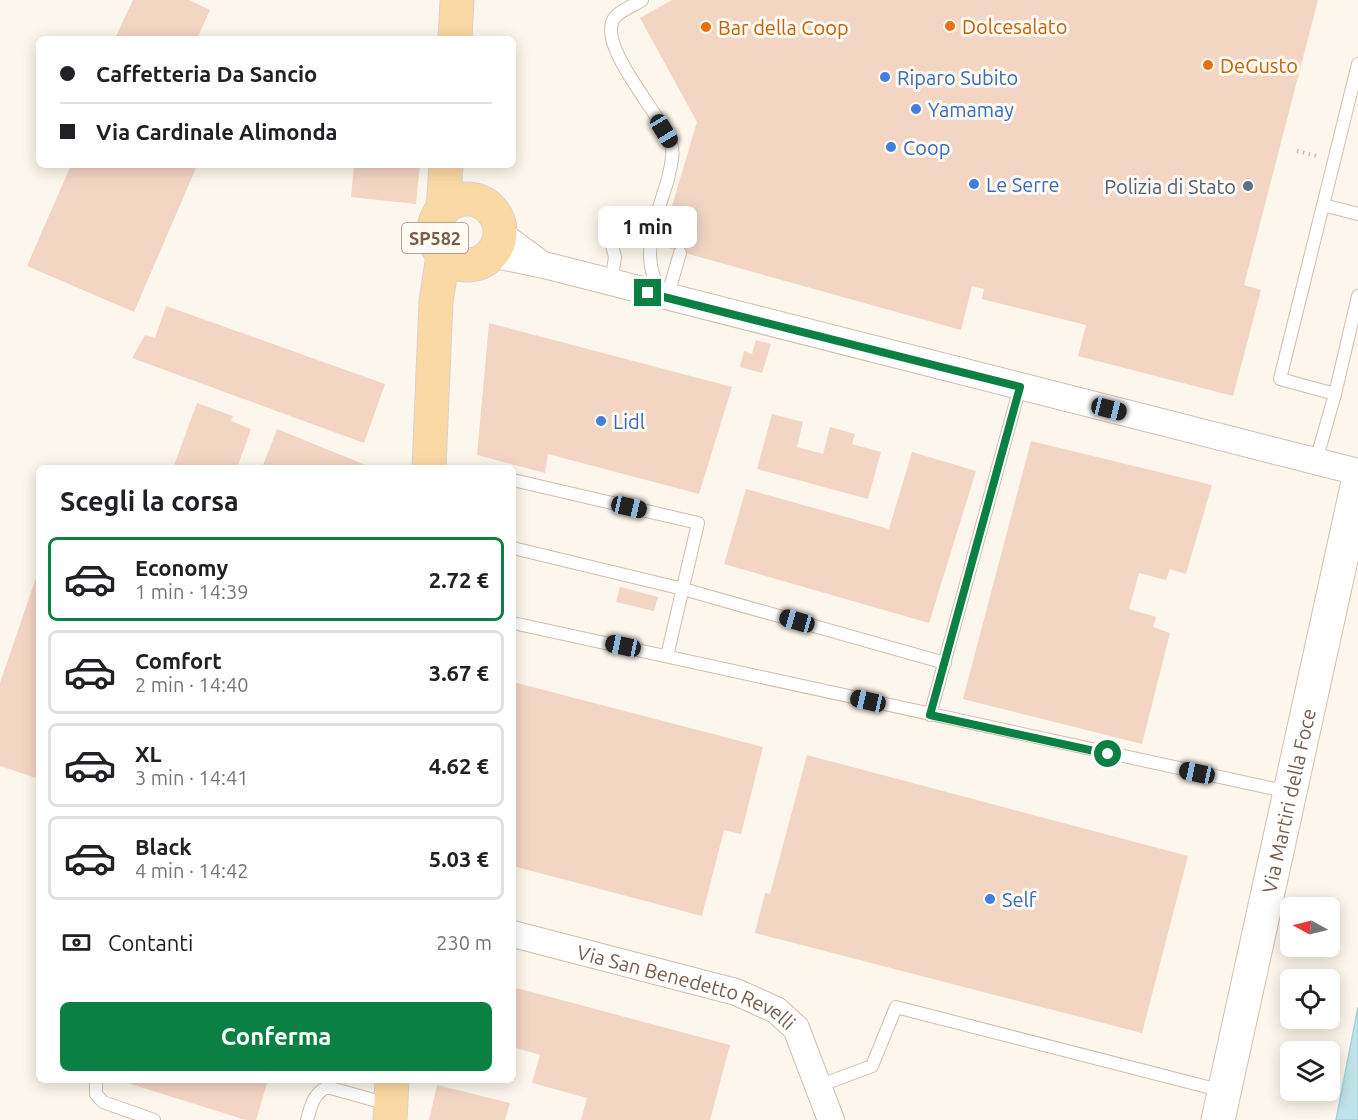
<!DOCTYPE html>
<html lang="it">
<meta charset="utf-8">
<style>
:root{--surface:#fff;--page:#f2f2f2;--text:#202124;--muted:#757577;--line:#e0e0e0;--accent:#0b8043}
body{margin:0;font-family:Ubuntu,sans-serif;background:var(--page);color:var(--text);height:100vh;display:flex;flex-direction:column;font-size:22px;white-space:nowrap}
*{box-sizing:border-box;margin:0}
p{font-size:20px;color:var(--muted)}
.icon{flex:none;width:33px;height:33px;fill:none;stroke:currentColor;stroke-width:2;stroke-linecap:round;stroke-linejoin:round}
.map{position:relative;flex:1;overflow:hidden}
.details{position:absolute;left:36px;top:465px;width:480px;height:618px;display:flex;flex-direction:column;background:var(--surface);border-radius:9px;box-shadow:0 3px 15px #0003}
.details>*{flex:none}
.guide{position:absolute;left:36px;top:36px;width:480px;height:132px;border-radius:9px;box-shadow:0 3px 15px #0003;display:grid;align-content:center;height:132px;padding:0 24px;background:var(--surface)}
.needle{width:39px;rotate:277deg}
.fabs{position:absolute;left:1280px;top:897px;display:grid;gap:12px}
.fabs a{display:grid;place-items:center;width:60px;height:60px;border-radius:9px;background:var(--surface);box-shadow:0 3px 15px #0003;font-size:30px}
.end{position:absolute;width:27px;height:27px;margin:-14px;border:8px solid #0b8043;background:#fff;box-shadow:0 0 0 3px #fff}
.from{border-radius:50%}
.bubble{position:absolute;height:42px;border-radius:9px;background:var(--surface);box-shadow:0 3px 15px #0003;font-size:20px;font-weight:700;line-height:42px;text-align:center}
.car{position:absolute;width:18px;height:36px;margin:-18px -9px;border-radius:8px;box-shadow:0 0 4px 2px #0007;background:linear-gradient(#222 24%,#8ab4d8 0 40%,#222 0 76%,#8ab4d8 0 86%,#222 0)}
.guide b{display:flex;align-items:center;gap:21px;height:57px;font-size:22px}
.guide b+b{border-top:2px solid var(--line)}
.guide i{width:15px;height:15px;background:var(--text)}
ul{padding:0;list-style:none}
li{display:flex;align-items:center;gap:18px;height:84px;margin:0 12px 9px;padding:0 12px;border:3px solid var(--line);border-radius:9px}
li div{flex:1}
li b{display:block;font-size:22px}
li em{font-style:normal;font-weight:700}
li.selected{border-color:var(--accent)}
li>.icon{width:54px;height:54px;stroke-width:1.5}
h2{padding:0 24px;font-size:27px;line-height:72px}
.pay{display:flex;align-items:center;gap:15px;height:66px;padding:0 24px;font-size:22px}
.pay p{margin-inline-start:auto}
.cta{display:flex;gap:12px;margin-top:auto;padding:12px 24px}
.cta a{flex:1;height:69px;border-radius:9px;background:var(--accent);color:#fff;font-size:24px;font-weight:700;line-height:69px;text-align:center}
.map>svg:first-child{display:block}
</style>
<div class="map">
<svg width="1358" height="1120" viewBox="0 0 1358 1120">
<rect width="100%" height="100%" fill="#fdf6ec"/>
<path fill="#bfe3e8" stroke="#a5d3da" stroke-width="1.5" d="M1358,1007V1120H1336Z"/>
<path fill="#f3d5c3" d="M133,0H189L210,10L197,39H122L116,36Z
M672,0H1318L1244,285L1261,290L1233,396L1078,356L1086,325L982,299L984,289L972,286L961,330L660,246L697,122L640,18Z
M71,165H190L196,168L134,312L27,266Z
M354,165H420L416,204L351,197Z
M166,306L385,384L364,443L132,358L145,335L155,338Z
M489,323L732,387L699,494L548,454L545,473L477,455Z
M756,340L771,344L762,373L740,367L744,351L752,354Z
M197,403L233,416L231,421L251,429L237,468H173Z
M772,414L803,422L797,447L823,454L830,427L855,434L852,444L881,452L868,499L757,469Z
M277,429L368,466L367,468H262Z
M1031,441L1212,485L1186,574L1170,569L1166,580L1139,573L1129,609L1156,617L1153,627L1170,633L1142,744L963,699Z
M912,452L976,471L929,623L724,564L746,489L889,529Z
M39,569V779L0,766V683Z
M620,587L658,597L654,611L616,602Z
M513,682L763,747L741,834L724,830L702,916L513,866Z
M807,755L1188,856L1142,1033L755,933L765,893L770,894Z
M513,987L730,1045L710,1120H581L587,1098L532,1083L540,1055L513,1047Z
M118,1080H268L256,1120H246Z
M437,1085L510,1103L505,1120H429Z"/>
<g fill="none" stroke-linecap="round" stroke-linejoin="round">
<defs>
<path id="lane" d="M642,0C635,5 621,10 615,17C594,44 662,115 671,143C675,154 670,168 668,179C658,213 636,262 663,292
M1323,205L1358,214
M609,234L615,257L611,283
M667,298L680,253
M1335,394L1280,379L1358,64
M1316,461L1335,394L1358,296
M513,480L698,523L667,656
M513,548L683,589L945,663
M513,623L1289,792
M930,715L1020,387
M96,1080V1094L103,1102L154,1120
M818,1086L872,1066L896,1007L1223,1091
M307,1120C311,1106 313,1094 327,1087L388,1104"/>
<g id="street">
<path d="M499,233L536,260"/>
<path d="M491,254L544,265L1358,472"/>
<path id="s1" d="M513,934L736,992L776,1010L796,1028L831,1120"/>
</g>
<g id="secondary">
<path id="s2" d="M1218,1120L1358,482"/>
</g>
<path id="primary" d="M455,39L457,0
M434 232a33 33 0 1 1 66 0a33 33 0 1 1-66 0Z
M443,210L446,165
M429,468L436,302L443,256
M390,1120L392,1080"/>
</defs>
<use href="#lane" stroke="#d1beb0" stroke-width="14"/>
<use href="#street" stroke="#d1beb0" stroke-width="28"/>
<use href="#secondary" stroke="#d6c0b0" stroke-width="35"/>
<use href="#primary" stroke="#dad1cd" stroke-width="35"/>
<path stroke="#d9b8a5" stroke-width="4" stroke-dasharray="1.5 4.5" stroke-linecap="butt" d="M1297,151L1317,156"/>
<use href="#lane" stroke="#fff" stroke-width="12"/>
<use href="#street" stroke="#fff" stroke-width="26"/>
<use href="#secondary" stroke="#fff" stroke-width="33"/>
<use href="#primary" stroke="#fbd9a5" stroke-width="33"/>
</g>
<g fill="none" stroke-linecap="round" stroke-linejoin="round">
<path stroke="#0b8043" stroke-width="8" d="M648,293L1020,387L930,715L1108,754"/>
</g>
<g fill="#e8710a" stroke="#fffaf3" stroke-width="2">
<circle cx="950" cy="26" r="6"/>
<circle cx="706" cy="27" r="6"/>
<circle cx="1208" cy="65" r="6"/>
</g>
<g fill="#3f7fe0" stroke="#fffaf3" stroke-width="2">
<circle cx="885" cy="77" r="6"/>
<circle cx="916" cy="109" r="6"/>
<circle cx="891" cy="147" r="6"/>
<circle cx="974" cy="184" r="6"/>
<circle cx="601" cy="421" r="6"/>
<circle cx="990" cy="899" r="6"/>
</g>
<circle fill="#5c6f8a" stroke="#fffaf3" stroke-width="2" cx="1248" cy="186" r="6"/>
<g text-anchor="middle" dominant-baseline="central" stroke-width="6" stroke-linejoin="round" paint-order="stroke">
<rect fill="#fffaf3" stroke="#a28b7f" stroke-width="1.5" x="402" y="223" width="66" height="30" rx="4.5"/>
<g font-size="18" font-weight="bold" fill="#7a5c4d">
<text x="435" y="238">SP582</text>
</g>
<g font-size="20" fill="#c56008" stroke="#fffaf3" text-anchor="start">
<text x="962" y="26">Dolcesalato</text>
<text x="718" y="27">Bar della Coop</text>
<text x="1220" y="65">DeGusto</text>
</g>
<g font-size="20" fill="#366cbe" stroke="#fffaf3" text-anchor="start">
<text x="897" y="77">Riparo Subito</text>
<text x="928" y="109">Yamamay</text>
<text x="903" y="147">Coop</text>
<text x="986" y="184">Le Serre</text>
<text x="613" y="421">Lidl</text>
<text x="1002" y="899">Self</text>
</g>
<g font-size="20" fill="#4e5e75" stroke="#fffaf3" text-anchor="end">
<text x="1236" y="186">Polizia di Stato</text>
</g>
<g font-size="20" fill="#7a5c4d" stroke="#fffaf3">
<text stroke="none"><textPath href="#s2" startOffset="327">Via Martiri della Foce</textPath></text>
<text stroke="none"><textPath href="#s1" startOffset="182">Via San Benedetto Revelli</textPath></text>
</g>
</g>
</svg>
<div class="fabs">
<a><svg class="needle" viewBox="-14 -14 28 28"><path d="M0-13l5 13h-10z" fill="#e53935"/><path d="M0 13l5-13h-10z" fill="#757577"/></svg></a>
<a><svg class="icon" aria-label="locate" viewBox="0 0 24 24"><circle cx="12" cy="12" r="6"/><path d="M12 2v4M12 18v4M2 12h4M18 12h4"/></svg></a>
<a><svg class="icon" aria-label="layers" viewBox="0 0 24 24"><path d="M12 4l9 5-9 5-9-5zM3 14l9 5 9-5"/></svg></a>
</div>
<i class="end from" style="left:1108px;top:754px"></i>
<i class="end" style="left:648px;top:293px"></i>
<div class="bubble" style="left:598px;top:206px;width:99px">1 min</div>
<i class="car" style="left:664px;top:131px;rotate:149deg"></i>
<i class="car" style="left:1109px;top:409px;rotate:104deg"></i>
<i class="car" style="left:629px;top:507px;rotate:103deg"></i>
<i class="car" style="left:797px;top:621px;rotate:286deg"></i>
<i class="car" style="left:623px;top:646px;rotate:282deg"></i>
<i class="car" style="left:868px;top:701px;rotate:283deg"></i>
<i class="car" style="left:1197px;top:773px;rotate:282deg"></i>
<div class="guide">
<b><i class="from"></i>Caffetteria Da Sancio</b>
<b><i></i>Via Cardinale Alimonda</b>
</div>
<section class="details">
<h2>Scegli la corsa</h2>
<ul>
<li class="selected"><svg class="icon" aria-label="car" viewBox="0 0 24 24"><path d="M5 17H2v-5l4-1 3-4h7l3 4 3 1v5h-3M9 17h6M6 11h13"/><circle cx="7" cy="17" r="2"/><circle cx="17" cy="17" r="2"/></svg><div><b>Economy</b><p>1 min · 14:39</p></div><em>2.72 €</em></li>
<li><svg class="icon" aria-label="car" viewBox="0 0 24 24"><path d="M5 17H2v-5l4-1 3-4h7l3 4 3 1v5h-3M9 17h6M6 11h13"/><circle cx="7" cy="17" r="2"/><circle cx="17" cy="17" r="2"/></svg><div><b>Comfort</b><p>2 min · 14:40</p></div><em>3.67 €</em></li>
<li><svg class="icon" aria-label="car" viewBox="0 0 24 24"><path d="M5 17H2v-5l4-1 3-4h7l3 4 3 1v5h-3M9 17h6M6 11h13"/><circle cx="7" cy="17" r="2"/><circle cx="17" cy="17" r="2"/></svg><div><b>XL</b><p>3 min · 14:41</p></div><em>4.62 €</em></li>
<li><svg class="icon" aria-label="car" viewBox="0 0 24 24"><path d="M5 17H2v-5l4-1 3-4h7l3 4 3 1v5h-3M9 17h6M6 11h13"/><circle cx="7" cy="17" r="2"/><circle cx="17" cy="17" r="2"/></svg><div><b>Black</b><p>4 min · 14:42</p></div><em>5.03 €</em></li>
</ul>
<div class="pay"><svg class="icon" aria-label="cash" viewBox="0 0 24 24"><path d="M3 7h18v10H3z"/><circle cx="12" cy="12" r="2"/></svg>Contanti<p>230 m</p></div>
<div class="cta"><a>Conferma</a></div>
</section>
</div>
